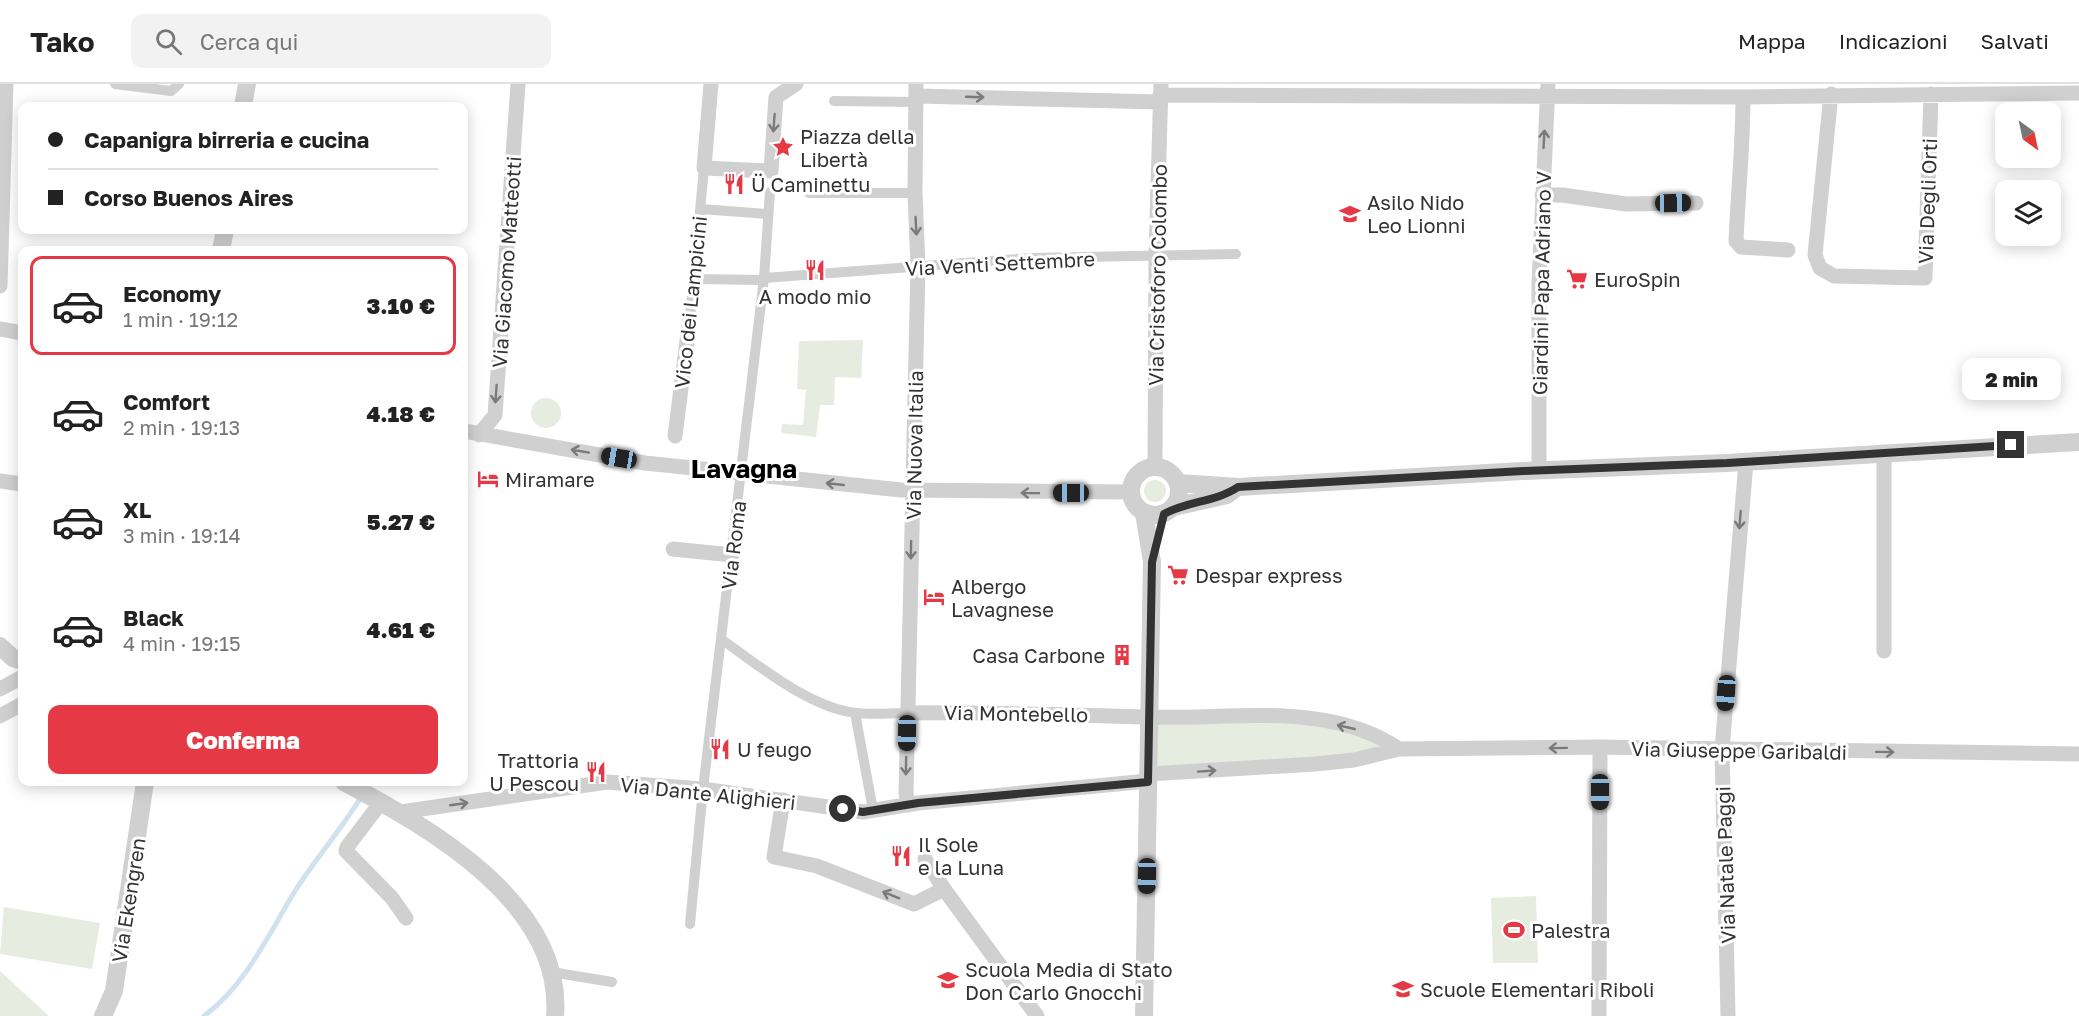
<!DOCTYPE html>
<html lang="it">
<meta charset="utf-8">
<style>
:root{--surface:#fff;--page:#f2f2f2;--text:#222;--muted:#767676;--line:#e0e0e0;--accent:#e63946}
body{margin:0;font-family:"Golos Text",sans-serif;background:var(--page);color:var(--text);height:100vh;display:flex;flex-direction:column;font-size:22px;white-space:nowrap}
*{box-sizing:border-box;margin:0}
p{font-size:20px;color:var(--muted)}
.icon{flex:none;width:33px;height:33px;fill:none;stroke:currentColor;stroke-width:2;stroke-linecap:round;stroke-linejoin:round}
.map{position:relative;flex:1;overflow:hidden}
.drawer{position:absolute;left:18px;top:162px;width:450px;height:540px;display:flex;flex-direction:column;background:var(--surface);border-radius:12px;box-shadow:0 3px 15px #0003}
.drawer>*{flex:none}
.top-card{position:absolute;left:18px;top:18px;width:450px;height:132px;border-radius:12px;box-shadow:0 3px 15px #0003;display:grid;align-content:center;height:132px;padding:0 30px;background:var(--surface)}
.needle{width:39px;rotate:147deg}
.controls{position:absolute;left:1995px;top:18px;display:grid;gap:12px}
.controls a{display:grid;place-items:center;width:66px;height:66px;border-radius:12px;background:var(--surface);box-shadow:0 3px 15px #0003;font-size:30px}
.end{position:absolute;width:27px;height:27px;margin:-14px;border:8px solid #333;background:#fff;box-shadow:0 0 0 3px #fff}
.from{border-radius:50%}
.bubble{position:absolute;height:42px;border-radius:12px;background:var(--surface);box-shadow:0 3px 15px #0003;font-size:20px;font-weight:800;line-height:42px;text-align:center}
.car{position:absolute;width:18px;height:36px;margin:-18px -9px;border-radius:8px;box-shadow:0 0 4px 2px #0007;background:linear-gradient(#222 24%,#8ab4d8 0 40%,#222 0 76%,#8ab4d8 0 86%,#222 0)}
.top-card b{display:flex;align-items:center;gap:21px;height:57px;font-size:22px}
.top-card b+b{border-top:2px solid var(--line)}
.top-card i{width:15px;height:15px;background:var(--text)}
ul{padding:10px 0 0;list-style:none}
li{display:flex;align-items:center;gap:18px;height:99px;margin:0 12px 9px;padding:0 18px;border:3px solid transparent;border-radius:12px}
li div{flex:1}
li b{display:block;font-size:22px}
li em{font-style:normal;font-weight:800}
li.active{border-color:var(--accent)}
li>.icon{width:54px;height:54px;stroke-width:1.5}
.primary-button{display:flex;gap:12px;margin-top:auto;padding:12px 30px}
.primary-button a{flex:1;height:69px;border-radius:12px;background:var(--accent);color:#fff;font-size:24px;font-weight:800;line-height:69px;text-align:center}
header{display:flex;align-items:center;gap:36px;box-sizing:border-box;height:84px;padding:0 30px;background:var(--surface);border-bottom:2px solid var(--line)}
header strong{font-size:28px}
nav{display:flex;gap:33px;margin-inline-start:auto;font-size:21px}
.search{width:420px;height:54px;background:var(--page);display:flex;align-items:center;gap:15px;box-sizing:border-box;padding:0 21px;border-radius:12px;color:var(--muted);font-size:22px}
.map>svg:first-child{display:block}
</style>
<header>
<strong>Tako</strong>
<div class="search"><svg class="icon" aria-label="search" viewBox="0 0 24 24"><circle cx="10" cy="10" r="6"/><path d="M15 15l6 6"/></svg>Cerca qui</div>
<nav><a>Mappa</a><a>Indicazioni</a><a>Salvati</a></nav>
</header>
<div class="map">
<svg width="2079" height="932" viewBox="0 0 2079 932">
<rect width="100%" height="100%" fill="#fff"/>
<path fill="#e6ecdf" d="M863,256L861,294L835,293L834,321H820L816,353L781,349L782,340L803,341L806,306L797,305L799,257Z
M531 329a15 15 0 1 1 30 0a15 15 0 1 1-30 0Z
M1144 407a11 11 0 1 1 22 0a11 11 0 1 1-22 0Z
M1272,633L1350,645L1391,664L1356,671L1152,686L1153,639Z
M1536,812L1538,879H1493L1491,814Z
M4,823L100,839L92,885L0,870Z
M0,887L49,932H0Z"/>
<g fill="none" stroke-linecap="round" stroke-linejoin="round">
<path stroke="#cfe2ee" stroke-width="5" d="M204,932C246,901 268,851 295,807C319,769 349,737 370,698"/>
<path stroke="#d0d0d0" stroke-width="10" d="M115,0L171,7L179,0
M834,17L916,18
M809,109H915
M701,125L768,130
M764,194L1032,174L1236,170
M695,195L764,196
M690,233L704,84
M721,555C758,581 810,624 856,629C872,631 890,629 907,629
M855,629L873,726
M690,840L703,705L764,194L770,108
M551,888L612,898"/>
<path stroke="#d0d0d0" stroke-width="15" d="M711,0L704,84L771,87L776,13L796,0
M1831,10L1815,171L1820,184L1834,192L1925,194L1931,10
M1160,11L1743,13L2079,9
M917,12L1160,18
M1743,13C1743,62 1738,109 1736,157L1741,163L1788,166
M1542,111H1562L1626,120L1696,119
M0,202L6,0
M0,245L22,249
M464,347L645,379L901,406L1130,408
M479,351L495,331L518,0
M675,352L690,233
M1155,382L1156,172L1161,0
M1539,386V199L1548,0
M0,397L22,400
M673,465L732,471
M1884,567V368
M0,605L22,593
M907,629C988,628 1069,631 1149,633C1229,636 1328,616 1399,665
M0,632L22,620
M1148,690L1315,680L1354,676L1399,665L1600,663L2079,670
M783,716L774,773L817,782L914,820L944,805
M382,717L347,763L346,767L392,814L406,834
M908,721L906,709L918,183L915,109L916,0
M401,728L607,698L703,705L863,728L918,719L1148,697
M925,775L944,805L1037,932
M1599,932L1600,663
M1728,932L1722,665L1746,378"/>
<path stroke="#d0d0d0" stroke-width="18" d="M243,22L247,0
M221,166L225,146
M1131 407a24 24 0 1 1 48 0a24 24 0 1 1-48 0Z
M1178,399L1238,403L1523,387L1727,379L2079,358
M1174,423L1227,411L1236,404
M1144,429L1152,478L1144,932
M0,562L13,574L22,577
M344,698C428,743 564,819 555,932
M103,932L114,907L145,698"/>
</g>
<defs><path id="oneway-shaft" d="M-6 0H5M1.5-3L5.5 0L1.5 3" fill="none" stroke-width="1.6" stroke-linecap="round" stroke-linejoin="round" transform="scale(1.5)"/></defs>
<g stroke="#7a7a7a">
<use href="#oneway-shaft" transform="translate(975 13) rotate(2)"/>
<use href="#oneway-shaft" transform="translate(774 39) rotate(94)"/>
<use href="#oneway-shaft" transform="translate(1544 55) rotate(-87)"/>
<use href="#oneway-shaft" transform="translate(916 142) rotate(87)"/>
<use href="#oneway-shaft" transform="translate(496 310) rotate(94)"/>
<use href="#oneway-shaft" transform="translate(580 367) rotate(-170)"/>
<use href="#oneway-shaft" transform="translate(835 400) rotate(-174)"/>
<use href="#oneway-shaft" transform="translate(1030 409) rotate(-179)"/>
<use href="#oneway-shaft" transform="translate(1740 436) rotate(95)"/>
<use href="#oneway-shaft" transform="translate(911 466) rotate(91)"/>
<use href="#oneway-shaft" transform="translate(1346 643) rotate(-167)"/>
<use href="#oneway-shaft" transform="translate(1558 664) rotate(179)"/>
<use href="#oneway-shaft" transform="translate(1885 668) rotate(1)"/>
<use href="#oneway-shaft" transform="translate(906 682) rotate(91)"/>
<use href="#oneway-shaft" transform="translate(1207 687) rotate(-4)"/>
<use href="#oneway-shaft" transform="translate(459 720) rotate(-8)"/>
<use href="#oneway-shaft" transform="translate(891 811) rotate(-158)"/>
</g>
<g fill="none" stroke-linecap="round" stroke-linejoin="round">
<path stroke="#333" stroke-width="8" d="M843,725L863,728L918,719L1148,698L1152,478L1164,430C1187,417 1216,418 1238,403L1523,387L1727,379L2011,361"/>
</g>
<defs>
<symbol id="sight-bare" viewBox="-9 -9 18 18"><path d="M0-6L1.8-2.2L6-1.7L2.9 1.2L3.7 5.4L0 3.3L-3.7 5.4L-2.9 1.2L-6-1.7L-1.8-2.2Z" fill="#e63946" stroke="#fff" stroke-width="2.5" paint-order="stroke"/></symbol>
<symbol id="restaurant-bare" viewBox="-9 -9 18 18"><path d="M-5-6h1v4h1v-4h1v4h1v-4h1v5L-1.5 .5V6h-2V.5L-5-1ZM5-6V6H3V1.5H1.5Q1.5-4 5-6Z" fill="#e63946" stroke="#fff" stroke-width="2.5" paint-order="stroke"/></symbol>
<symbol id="school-bare" viewBox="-9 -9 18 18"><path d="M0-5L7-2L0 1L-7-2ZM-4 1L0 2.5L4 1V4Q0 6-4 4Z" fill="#e63946" stroke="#fff" stroke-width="2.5" paint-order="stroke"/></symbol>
<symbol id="supermarket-bare" viewBox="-9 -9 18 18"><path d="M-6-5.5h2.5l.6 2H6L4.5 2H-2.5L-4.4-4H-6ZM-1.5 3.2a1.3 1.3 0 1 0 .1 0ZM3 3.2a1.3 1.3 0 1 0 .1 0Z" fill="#e63946" stroke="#fff" stroke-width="2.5" paint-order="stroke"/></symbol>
<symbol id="hotel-bare" viewBox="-9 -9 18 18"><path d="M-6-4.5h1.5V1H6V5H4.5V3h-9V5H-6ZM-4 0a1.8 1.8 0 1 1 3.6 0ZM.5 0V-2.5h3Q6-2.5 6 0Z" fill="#e63946" stroke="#fff" stroke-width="2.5" paint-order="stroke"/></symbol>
<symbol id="building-bare" viewBox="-9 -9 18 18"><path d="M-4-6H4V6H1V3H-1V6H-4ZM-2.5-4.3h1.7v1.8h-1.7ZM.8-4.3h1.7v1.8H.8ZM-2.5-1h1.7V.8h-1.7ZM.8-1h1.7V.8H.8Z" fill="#e63946" stroke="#fff" stroke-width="2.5" paint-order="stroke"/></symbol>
<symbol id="stadium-bare" viewBox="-9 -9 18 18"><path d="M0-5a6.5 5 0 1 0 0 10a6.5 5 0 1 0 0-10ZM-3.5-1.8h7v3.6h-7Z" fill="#e63946" stroke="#fff" stroke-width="2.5" paint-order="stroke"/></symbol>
</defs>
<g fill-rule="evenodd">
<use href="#sight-bare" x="768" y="48" width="30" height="30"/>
<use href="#restaurant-bare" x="719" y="85" width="30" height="30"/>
<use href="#school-bare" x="1335" y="115" width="30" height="30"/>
<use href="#restaurant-bare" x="800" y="171" width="30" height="30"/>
<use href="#supermarket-bare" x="1562" y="180" width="30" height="30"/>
<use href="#hotel-bare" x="473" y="380" width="30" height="30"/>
<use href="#supermarket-bare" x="1163" y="476" width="30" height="30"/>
<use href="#hotel-bare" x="919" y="498" width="30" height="30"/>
<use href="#building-bare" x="1107" y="556" width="30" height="30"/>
<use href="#restaurant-bare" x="705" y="650" width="30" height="30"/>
<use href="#restaurant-bare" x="581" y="673" width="30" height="30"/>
<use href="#restaurant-bare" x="886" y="757" width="30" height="30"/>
<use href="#stadium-bare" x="1499" y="831" width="30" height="30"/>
<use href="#school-bare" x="933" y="881" width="30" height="30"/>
<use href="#school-bare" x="1388" y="890" width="30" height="30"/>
</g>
<g text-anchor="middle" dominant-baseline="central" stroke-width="6" stroke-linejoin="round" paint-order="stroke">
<g font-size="20" fill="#333" stroke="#fff" text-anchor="start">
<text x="800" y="52">Piazza della<tspan x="800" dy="23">Libertà</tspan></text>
<text x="751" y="100">Ü Caminettu</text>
<text x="1367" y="118">Asilo Nido<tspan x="1367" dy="23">Leo Lionni</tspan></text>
<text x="1594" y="195">EuroSpin</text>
<text x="815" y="212" text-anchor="middle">A modo mio</text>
<text x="505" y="395">Miramare</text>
<text x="1195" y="491">Despar express</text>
<text x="951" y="502">Albergo<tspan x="951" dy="23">Lavagnese</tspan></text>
<text x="1105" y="571" text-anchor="end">Casa Carbone</text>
<text x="737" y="665">U feugo</text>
<text x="579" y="676" text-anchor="end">Trattoria<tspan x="579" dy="23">U Pescou</tspan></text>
<text x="918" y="760">Il Sole<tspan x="918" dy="23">e la Luna</tspan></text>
<text x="1531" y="846">Palestra</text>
<text x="965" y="885">Scuola Media di Stato<tspan x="965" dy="23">Don Carlo Gnocchi</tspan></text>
<text x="1420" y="905">Scuole Elementari Riboli</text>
</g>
<g font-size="20" fill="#333" stroke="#fff">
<text transform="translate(1927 117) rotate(-88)">Via Degli Orti</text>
<text transform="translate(506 178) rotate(-86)">Via Giacomo Matteotti</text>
<text transform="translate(1000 179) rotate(-3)">Via Venti Settembre</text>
<text transform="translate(1157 191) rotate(-89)">Via Cristoforo Colombo</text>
<text transform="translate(1541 199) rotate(-89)">Giardini Papa Adriano V</text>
<text transform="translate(690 218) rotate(-84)">Vico dei Lampicini</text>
<text transform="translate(914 361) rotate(-89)">Via Nuova Italia</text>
<text transform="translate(733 461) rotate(-83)">Via Roma</text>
<text transform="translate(1016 629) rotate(1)">Via Montebello</text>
<text transform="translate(1739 666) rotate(1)">Via Giuseppe Garibaldi</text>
<text transform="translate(708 709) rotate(6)">Via Dante Alighieri</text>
<text transform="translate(1725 781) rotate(-92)">Via Natale Paggi</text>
<text transform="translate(128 816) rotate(-81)">Via Ekengren</text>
</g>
<g font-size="26" font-weight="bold" fill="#000" stroke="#fff">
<text x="744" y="384">Lavagna</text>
</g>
</g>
</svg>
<div class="controls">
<a><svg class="needle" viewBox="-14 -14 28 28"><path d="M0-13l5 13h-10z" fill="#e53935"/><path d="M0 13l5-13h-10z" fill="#767676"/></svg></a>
<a><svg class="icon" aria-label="layers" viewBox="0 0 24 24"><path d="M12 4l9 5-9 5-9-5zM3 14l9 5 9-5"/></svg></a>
</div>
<i class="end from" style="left:843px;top:725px"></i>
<i class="end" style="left:2011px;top:361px"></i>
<div class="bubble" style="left:1962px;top:274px;width:99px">2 min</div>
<i class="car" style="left:1673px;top:119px;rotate:89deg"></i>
<i class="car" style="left:619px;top:374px;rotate:280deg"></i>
<i class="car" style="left:1071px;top:409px;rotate:270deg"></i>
<i class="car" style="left:1726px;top:609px;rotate:184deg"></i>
<i class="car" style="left:907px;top:649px;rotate:181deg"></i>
<i class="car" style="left:1600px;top:708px;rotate:180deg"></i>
<i class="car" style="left:1147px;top:792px;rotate:181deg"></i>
<div class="top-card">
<b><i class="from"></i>Capanigra birreria e cucina</b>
<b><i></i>Corso Buenos Aires</b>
</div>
<section class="drawer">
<ul>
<li class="active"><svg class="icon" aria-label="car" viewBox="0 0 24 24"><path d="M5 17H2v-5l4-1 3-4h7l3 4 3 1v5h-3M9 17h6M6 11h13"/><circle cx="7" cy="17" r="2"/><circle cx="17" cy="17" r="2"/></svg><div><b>Economy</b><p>1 min · 19:12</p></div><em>3.10 €</em></li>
<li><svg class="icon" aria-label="car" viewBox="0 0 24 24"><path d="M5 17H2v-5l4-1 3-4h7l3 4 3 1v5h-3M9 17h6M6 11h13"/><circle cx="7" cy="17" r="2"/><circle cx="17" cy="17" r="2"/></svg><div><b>Comfort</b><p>2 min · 19:13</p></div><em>4.18 €</em></li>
<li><svg class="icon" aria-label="car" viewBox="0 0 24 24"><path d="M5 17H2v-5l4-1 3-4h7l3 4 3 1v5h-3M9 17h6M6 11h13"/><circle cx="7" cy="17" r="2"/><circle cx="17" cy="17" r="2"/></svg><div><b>XL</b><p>3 min · 19:14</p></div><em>5.27 €</em></li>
<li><svg class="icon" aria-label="car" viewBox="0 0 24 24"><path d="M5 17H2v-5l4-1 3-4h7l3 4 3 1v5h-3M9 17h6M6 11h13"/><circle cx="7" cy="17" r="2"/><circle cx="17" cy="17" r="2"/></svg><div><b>Black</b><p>4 min · 19:15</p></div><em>4.61 €</em></li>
</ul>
<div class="primary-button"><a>Conferma</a></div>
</section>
</div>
